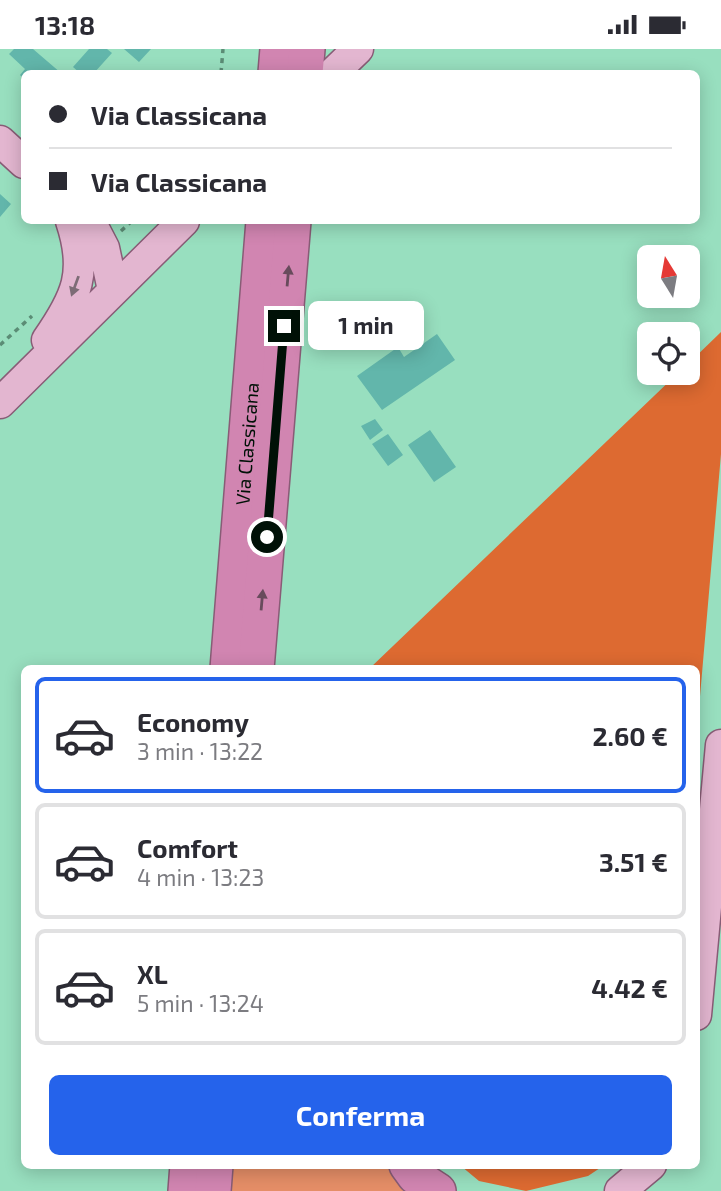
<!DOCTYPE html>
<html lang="it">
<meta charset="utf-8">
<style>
:root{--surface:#fff;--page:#f2f2f3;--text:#2b2b33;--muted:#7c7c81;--line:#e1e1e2;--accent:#2563eb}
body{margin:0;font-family:"Exo 2",sans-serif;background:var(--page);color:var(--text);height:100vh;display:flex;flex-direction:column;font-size:26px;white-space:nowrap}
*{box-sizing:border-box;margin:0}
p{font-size:23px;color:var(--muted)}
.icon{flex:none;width:38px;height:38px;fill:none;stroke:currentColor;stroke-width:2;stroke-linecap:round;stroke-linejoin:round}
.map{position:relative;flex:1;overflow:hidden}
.panel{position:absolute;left:21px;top:616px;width:679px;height:504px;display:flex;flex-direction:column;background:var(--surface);border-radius:10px;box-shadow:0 4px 18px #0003}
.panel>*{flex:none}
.banner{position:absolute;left:21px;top:21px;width:679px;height:154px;border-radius:10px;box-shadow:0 4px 18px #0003;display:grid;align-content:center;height:154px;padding:0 28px;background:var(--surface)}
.needle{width:46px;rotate:349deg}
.tools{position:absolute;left:637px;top:196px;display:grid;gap:14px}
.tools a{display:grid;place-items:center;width:63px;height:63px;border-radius:10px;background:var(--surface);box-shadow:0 4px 18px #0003;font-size:35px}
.end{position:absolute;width:32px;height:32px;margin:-16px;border:9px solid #001107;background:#fff;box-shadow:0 0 0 4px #fff}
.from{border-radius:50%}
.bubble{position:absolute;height:49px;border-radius:10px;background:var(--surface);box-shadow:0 4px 18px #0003;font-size:23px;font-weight:700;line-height:49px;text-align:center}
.banner b{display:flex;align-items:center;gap:24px;height:66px;font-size:26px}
.banner b+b{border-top:2px solid var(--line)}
.banner i{width:18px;height:18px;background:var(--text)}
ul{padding:12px 0 0;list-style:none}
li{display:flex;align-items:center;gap:21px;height:116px;margin:0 14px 10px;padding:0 14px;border:4px solid var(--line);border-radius:10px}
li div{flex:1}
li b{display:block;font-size:26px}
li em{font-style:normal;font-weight:700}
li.selected{border-color:var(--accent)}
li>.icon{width:63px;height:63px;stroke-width:1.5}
.cta{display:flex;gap:14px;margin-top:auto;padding:14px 28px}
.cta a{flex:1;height:80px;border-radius:10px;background:var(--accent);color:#fff;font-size:28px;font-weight:700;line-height:80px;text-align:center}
.status{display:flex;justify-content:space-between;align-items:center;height:49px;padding:0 35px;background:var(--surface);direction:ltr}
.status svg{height:19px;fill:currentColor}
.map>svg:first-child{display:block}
</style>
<div class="status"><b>13:18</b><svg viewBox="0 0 49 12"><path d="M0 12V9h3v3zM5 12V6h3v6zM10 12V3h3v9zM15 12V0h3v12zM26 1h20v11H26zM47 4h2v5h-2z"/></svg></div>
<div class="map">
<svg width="721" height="1142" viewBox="0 0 721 1142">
<rect width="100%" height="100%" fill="#98dfbf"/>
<path fill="#e58e67" d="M227,1116L394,1117L416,1142H225Z"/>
<path fill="#dd6a31" d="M721,283V405L697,682L696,620L370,619L678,324H688V315Z
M461,1117H603L588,1127L526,1142L479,1132Z"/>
<path fill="#62b6ab" d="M14,0H33L61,24H24V30L20,26L25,20L9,5Z
M89,0H107L112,4L94,24H80L73,18Z
M124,0H151L139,13Z
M0,145L11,155L0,168Z
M437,285L455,311L382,361L357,327L398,298L404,308Z
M375,370L383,381L370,391L361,377Z
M430,381L456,418L434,433L408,396Z
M388,385L403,406L388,417L372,395Z"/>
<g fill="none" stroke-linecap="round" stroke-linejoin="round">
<defs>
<path id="major" d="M333,24L358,0
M0,92L24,114
M90,172L104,199L113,241
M47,291C77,248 88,223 71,172
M0,354L184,172
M696,966L721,696
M620,1142L651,1116"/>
<g id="highway">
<path d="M276,24L278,0"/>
<path d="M305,24L307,0"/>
<path id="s1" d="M228,620L264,172"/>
<path d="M256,620L293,172"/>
<path d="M407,1116L415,1127L438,1142"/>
<path d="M186,1142L188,1116"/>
<path d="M213,1142L215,1116"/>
</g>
</defs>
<use href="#major" stroke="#885c76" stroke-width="33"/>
<use href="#highway" stroke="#885c76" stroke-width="38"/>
<path stroke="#5b8c75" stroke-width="3.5" stroke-dasharray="5 5" stroke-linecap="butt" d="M221,24L223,0
M121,182L132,172
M0,296L32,267"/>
<use href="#major" stroke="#e3b6d0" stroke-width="30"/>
<use href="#highway" stroke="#d185b1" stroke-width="35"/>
</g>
<defs><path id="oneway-solid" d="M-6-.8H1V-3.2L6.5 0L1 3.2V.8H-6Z" transform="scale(1.75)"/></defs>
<g fill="#684b5c">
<use href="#oneway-solid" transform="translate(288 227) rotate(-85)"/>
<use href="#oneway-solid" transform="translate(262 551) rotate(-85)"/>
</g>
<use fill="#7d6c76" href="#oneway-solid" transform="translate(75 237) rotate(110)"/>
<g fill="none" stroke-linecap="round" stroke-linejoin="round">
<path stroke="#001107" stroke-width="9" d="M267,488L284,277"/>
</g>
<g text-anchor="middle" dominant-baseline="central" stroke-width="7" stroke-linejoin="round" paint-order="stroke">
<g font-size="19" fill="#001107" stroke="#d5f7e7">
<text stroke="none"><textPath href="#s1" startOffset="226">Via Classicana</textPath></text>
</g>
</g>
</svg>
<div class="tools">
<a><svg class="needle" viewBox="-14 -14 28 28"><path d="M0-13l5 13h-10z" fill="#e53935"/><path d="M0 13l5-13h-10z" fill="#7c7c81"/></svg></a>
<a><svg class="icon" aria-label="locate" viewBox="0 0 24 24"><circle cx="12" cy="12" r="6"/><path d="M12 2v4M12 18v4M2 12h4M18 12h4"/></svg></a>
</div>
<i class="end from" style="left:267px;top:488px"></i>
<i class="end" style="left:284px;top:277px"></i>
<div class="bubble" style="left:308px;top:252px;width:116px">1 min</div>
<div class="banner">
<b><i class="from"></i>Via Classicana</b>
<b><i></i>Via Classicana</b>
</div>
<section class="panel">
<ul>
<li class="selected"><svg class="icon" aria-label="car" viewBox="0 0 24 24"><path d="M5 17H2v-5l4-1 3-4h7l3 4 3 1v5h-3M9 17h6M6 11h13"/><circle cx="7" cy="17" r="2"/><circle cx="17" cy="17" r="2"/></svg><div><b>Economy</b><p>3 min · 13:22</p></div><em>2.60 €</em></li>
<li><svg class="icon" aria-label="car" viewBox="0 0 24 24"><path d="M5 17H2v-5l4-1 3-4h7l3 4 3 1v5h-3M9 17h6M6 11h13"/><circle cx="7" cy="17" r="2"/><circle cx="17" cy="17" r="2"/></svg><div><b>Comfort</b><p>4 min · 13:23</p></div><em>3.51 €</em></li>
<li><svg class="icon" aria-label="car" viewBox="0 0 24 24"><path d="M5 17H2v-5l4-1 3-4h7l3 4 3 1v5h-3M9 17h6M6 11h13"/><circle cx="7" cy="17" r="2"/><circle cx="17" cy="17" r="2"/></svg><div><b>XL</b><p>5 min · 13:24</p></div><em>4.42 €</em></li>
</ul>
<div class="cta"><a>Conferma</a></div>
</section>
</div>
